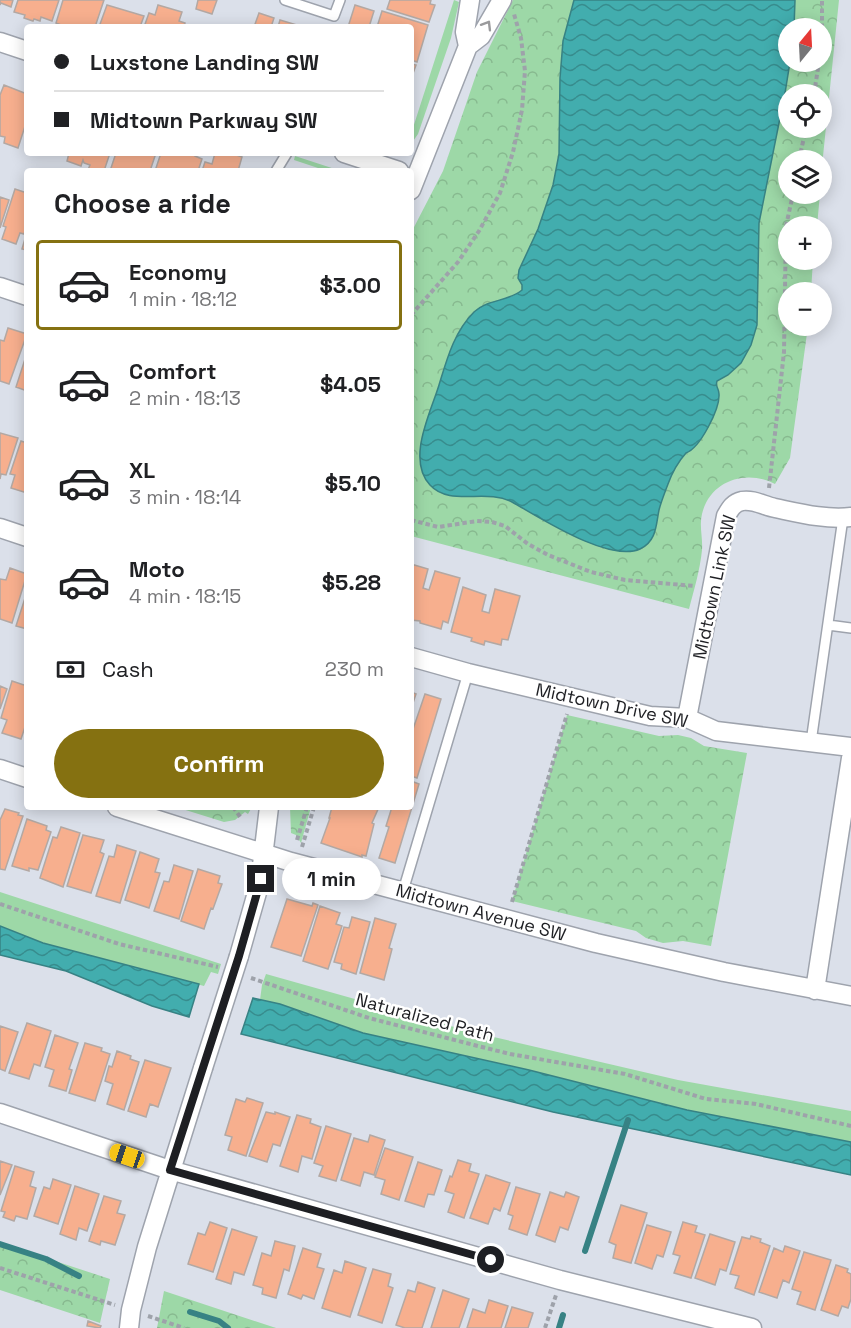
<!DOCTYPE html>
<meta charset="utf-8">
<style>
:root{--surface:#fff;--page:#f6f6f6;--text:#202124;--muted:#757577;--line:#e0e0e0;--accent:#857111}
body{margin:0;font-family:"Space Grotesk",sans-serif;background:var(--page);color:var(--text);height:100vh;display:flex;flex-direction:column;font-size:22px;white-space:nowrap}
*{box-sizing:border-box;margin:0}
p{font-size:20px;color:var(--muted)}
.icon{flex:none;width:33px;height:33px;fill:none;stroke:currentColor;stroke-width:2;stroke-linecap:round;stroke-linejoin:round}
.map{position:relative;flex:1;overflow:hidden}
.sheet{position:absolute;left:24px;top:168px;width:390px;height:642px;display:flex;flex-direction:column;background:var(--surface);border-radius:6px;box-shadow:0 3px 15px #0003}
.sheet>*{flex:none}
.hud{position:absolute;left:24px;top:24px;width:390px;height:132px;border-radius:6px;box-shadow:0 3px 15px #0003;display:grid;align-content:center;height:132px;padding:0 30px;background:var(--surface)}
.needle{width:39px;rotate:18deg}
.controls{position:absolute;left:778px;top:18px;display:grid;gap:12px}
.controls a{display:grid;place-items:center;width:54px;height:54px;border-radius:50%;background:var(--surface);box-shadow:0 3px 15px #0003;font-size:30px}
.end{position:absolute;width:27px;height:27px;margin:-14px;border:8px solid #1e1f23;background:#fff;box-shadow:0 0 0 3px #fff}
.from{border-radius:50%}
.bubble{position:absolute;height:42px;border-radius:21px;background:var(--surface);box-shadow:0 3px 15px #0003;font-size:20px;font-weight:800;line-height:42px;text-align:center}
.car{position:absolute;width:18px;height:36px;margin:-18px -9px;border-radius:8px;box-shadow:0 0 4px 2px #0007;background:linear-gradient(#f5c518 24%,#345 0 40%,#f5c518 0 76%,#345 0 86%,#f5c518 0)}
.hud b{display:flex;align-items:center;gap:21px;height:57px;font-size:22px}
.hud b+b{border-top:2px solid var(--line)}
.hud i{width:15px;height:15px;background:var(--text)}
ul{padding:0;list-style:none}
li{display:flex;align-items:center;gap:18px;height:90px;margin:0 12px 9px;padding:0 18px;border:3px solid transparent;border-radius:6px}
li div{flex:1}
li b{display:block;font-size:22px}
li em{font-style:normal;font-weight:800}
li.current{border-color:var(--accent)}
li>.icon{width:54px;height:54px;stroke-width:1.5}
h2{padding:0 30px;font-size:27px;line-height:72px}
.pay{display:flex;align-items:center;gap:15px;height:66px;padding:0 30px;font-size:22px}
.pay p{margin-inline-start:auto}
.cta{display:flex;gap:12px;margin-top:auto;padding:12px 30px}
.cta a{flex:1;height:69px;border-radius:36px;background:var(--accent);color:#fff;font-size:24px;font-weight:800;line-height:69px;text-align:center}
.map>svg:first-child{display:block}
</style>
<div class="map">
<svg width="851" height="1328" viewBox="0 0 851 1328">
<defs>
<pattern id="park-crowns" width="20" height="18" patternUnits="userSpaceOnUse" patternTransform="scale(1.5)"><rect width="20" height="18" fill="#9dd8a7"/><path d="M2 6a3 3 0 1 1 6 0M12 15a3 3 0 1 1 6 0" fill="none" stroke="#87b98f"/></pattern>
<pattern id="water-waves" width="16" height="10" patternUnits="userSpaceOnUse" patternTransform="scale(1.5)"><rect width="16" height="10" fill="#42adae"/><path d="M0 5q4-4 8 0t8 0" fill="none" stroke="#378c8d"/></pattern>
</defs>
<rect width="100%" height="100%" fill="#dbe0ea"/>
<path fill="#9dd8a7" d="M454,0L459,2L451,38L418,134L411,144V134Z
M295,156L341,171H327L294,160Z
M0,892L221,964L218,974L211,972L204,986L43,943L0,926Z
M266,974L472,1032L678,1080L851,1111V1142L687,1110L529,1070L363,1033L280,1004L260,1000L262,985Z"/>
<path fill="url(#park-crowns)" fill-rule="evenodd" d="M513,0H839L822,166V160H789V194H820L817,226H789V260H813L811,292H789V326H808L790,458L775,484C747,469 710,480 702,514C699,526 703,538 702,550C700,570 694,590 689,609L411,536V233L443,171L477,72ZM789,28H822V62H789ZM789,94H822V128H789Z
M567,715L659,736L678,735L691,738L704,746L747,753L711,946L683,941L663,943L646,938L636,931L512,901Z
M176,807H252L248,814L245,812L235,820L224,822Z
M290,807H311L301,843L296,835L291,833Z
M0,1243L110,1279L100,1323L0,1290Z
M164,1291L276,1328H157Z"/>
<path fill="url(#water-waves)" stroke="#378284" stroke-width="1.5" d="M574,0H795L794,28H789L790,62L785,93L759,223L757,325L751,345L741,363L728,375L717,381C715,387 719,388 719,394C720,409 700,448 686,453C678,462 672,473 668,484C665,492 661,502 659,510C656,524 657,541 640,549C609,563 539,517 512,502C486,488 450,507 430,485C406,459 431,412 439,385C447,359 454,332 474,312C487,299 508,302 522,290V285L518,278L519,270L538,229L553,185L559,154L560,78L563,41Z
M0,926L43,943L199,984L189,1017L152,1006L66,971L0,955Z
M253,998L280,1004L363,1033L529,1070L687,1110L851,1142V1175L553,1112L241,1034Z"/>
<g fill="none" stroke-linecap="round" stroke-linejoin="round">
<path stroke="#378284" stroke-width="6" d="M0,1244L46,1259L79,1276
M585,1251L628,1120
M190,1312L219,1321L228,1328
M559,1328L563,1315"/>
</g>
<path fill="#f7af8e" stroke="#b3a8a3" stroke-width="1.5" d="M0,0H13L11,7L1,3L0,5Z
M18,0H59L52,21L41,17L40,21L34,19L33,21L24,18L25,15L14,12Z
M63,0H104L95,27H66L56,23Z
M198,0H217L212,14L196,9Z
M390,0H431L430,4L435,5L429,22L387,9Z
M107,5L144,16L140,27H99Z
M158,5L182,12L179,21L185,23L184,27H144L149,13L155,15Z
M355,5L374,11L369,27H348Z
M382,11L428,25L417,62L411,60V27H377Z
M259,13L274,18L271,27H254Z
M280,20L297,25V27H278Z
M411,64L416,65L411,79Z
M4,85L27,94L25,104H27V120L18,148L4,143L5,137L0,136V95Z
M69,153H110L104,171L88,170L90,165L84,163L83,160L81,166L67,161Z
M116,153H156L150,171H110Z
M161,153H196L195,156L202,159L198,171H155Z
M215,153H231L242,157L238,171H202L205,162L212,164Z
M15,189L27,193V225L24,234L20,233L16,244L2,239L6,227L3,226Z
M0,197L9,200L0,228Z
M27,232V250L22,249Z
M8,328L27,334L9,384L0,381V340L4,341Z
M27,353V391L16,387Z
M0,433L18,438L6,475L1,474L0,479Z
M21,441L27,443V493L11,488L15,475L10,474Z
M411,564L428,569L423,588L429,590L435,571L460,578L448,623L443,621L441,629L420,623V621L411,620Z
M10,568L27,574L12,623L0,619V579L6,580Z
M463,587L486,595L482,611L489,613L495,589L520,596L508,640L502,639L501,645L485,641L484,645L471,641L472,638L451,632Z
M27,592V629L16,626Z
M12,681L27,686V721L21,739L2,733L7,720L1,718Z
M0,686L7,689L0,709Z
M411,692L416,694L411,709Z
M425,694L441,699L417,778L411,776V735Z
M411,781L419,784L395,863L379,858L389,827L386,826L392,807H411Z
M332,807H379L372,823L374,824L366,856L362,855V857L321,843L330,818H329Z
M5,809L19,813L18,815L23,816L5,870L0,869V820Z
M27,819L47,826L46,830L51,832L38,870L29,868V871L12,866Z
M61,827L80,833L63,887L40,878L53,837L57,838Z
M83,835L104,840L100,852L104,854L91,893L67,886Z
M117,845L136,851L120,903L96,896L109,856L114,857Z
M140,852L159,859L155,872L160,873L149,908L125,900Z
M174,865L193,871L179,919L154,911L164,881L169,882Z
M198,869L220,876L218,883L222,884L213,909L211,908L204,929L181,921Z
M287,899L312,906L313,903L318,905L301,956L271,947Z
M320,906L340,913L336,924L342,926L328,969L303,961Z
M352,917L370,922L356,974L341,969L342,964L334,962L344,927L349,928Z
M375,918L396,924L389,948L392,949L384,980L360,973Z
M27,1023L51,1031L40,1066L34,1064L29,1079L9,1073Z
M0,1026L18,1032L5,1071L0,1069Z
M55,1035L78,1043L69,1069L72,1070L66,1091L49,1086L54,1070L45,1067Z
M85,1043L102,1048L101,1051L110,1054L95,1101L69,1093Z
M117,1051L131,1056L130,1059L139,1062L124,1110L107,1104L113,1084L105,1081L109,1066L112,1067Z
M145,1060L171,1068L158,1107L150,1104L146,1117L128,1111Z
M247,1098L263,1103L246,1156L228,1150L232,1137L225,1135L236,1099L245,1102Z
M266,1112L275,1114V1112L290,1117L280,1146L273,1144L267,1162L249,1156Z
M297,1115L311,1119L310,1123L321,1127L312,1159L302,1156L298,1172L280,1166Z
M326,1126L351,1134L336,1181L319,1176L323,1166L314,1163Z
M370,1135L385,1140L374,1175L364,1172L360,1186L341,1180L354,1138L368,1142Z
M385,1148L413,1157L399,1200L381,1194L385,1180L375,1177Z
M458,1160L471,1164L469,1171L479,1174L464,1218L448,1212L454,1194L445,1191L450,1176L452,1177Z
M0,1161L12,1165L0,1195Z
M418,1162L442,1170L434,1195L428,1194L424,1207L405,1201Z
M15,1166L34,1172L30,1186L36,1188L27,1219L16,1216L14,1221L3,1217L5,1212L1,1211Z
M486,1175L510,1183L500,1211L494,1208L488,1224L470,1218Z
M53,1179L71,1185L58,1224L34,1216L44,1187L50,1189Z
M75,1186L99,1194L87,1231L79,1228L76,1240L60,1234Z
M516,1187L540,1194L527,1235L509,1229L513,1216L508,1214Z
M550,1192L564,1197L566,1192L579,1197L568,1230L560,1227L555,1242L536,1235Z
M104,1196L121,1201L117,1213L125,1215L115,1245L101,1241L100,1245L89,1241Z
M621,1205L647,1213L631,1263L613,1258L616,1245L609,1242Z
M210,1222L227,1228L213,1272L188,1264L198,1233L205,1235Z
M683,1222L697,1226L695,1232L705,1235L691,1278L674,1273L680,1256L673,1254Z
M647,1225L671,1232L663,1257L657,1255L652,1269L635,1263Z
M232,1229L257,1237L244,1275L234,1272L231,1284L216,1279Z
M710,1234L735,1242L726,1271L720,1269L715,1285L695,1278Z
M751,1236L761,1239L760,1242L770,1246L754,1295L735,1288L739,1276L730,1274L742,1237L750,1239Z
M275,1241L295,1246L289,1271L284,1269L276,1298L262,1294L263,1288L253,1285L262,1253L271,1256Z
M785,1246L800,1251L789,1283L783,1280L777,1298L759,1292L774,1248L783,1252Z
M303,1248L321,1254L317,1267L324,1269L314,1299L303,1295L301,1299L288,1294Z
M804,1252L831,1260L815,1310L797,1304L801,1292L792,1289Z
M345,1261L366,1268L350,1317L322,1308L334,1270L342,1273Z
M836,1265L848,1269L847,1272L851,1274V1299L848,1308L842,1306L838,1316L821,1310Z
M373,1269L391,1274L388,1286L393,1288L382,1323L358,1315Z
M418,1282L435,1288L422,1328H405L396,1325L408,1290L415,1292Z
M443,1290L469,1299L459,1328H431Z
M489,1300L508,1306L501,1328H467L473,1309L485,1313Z
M512,1307L533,1313L528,1328H505Z
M88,1321L101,1326L100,1328L87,1326Z"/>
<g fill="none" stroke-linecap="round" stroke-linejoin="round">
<defs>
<path id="lane" d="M285,0L334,16L340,0
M276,171L287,153
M828,625L851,628
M811,742L843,518
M403,891L468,673"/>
<path id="street" d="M0,42L27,51
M468,46L465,32L470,0
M344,153L399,171
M411,190L468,46L481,36L502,0
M0,287L27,296
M0,528L27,537
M411,657L468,673L650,716L687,718L716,731L851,747
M687,718L726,516C730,509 733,503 742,501C754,499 764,506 775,508C799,513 826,520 851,517
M0,769L27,778
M117,807L291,862L596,943L724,972L851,996
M239,956L260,882L269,807
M815,990L851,758
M0,1113L170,1170L560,1280L752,1328
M129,1328L131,1310L147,1247L203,1068"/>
</defs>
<use href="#lane" stroke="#9ea3ad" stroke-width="12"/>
<use href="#street" stroke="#9ea3ad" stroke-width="21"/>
<path stroke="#9ea2aa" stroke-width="4" stroke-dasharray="4.5 3" stroke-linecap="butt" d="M822,28V0
M814,94L819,62
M799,160L806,128
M411,315L458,262L479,231L500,193L513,152L522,110L525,71L521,38L514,14
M769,488L784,352L786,226L793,194
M411,520L438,527L477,521L492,522L505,526L528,544L548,555L591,572L625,580L695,586
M233,807L241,818
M297,840L307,807
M302,847L314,807
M512,902L567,714
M0,904L119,944L218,967
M251,978L369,1018L474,1045L510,1054L625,1074L706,1099L756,1104L851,1126
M0,1268L115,1305
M148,1316L184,1328
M545,1328L556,1295"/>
<use href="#lane" stroke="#fff" stroke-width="9"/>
<use href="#street" stroke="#fff" stroke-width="18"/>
<defs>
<path id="street-bridge" d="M203,1068L239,956"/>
</defs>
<use href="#street-bridge" stroke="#9ea3ad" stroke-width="21" stroke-linecap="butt"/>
<use href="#street-bridge" stroke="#fff" stroke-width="18"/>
</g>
<defs><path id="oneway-chevron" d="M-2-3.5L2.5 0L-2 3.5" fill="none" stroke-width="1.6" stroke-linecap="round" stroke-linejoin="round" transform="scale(1.5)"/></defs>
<use stroke="#9a9a9c" href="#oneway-chevron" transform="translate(487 25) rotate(-59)"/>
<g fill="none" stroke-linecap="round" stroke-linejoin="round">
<path stroke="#1e1f23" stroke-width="8" d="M261,879L239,956L170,1170L491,1260"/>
</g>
<g text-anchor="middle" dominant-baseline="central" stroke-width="5" stroke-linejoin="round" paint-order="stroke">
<g font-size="18" fill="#1e1f23" stroke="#fff">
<text transform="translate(714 587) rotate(-78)">Midtown Link SW</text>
<text transform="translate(612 705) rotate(12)">Midtown Drive SW</text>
<text transform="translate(481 912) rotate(15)">Midtown Avenue SW</text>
<text transform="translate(425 1017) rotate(15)">Naturalized Path</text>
</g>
</g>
</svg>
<div class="controls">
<a><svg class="needle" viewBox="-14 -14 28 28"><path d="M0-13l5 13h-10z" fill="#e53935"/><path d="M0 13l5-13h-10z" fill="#757577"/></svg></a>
<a><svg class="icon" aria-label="locate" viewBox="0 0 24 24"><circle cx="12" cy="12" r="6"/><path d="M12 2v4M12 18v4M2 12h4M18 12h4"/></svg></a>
<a><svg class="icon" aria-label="layers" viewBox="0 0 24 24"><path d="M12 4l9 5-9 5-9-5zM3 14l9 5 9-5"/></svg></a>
<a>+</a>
<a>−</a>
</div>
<i class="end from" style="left:491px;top:1260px"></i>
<i class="end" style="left:261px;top:879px"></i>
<div class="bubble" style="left:282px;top:858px;width:99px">1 min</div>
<i class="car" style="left:127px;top:1156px;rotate:289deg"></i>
<div class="hud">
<b><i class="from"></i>Luxstone Landing SW</b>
<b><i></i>Midtown Parkway SW</b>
</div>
<section class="sheet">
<h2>Choose a ride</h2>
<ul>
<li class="current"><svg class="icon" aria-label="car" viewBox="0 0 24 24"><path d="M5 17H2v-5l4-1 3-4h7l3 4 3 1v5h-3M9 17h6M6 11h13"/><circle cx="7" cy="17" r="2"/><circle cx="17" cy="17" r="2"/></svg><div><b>Economy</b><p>1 min · 18:12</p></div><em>$3.00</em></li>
<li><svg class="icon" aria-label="car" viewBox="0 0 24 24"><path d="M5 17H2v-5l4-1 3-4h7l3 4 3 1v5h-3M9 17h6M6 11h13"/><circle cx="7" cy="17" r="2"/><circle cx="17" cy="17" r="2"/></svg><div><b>Comfort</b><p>2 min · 18:13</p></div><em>$4.05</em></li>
<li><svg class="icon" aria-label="car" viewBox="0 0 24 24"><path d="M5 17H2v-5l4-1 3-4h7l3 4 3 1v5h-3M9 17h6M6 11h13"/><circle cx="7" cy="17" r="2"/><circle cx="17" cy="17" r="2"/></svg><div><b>XL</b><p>3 min · 18:14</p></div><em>$5.10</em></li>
<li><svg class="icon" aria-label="car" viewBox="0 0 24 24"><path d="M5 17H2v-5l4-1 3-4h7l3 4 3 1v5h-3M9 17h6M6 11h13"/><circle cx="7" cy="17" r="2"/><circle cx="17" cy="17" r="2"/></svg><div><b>Moto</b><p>4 min · 18:15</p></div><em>$5.28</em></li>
</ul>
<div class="pay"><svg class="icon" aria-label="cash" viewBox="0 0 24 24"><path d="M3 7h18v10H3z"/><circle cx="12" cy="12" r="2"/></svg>Cash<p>230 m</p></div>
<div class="cta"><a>Confirm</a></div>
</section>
</div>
